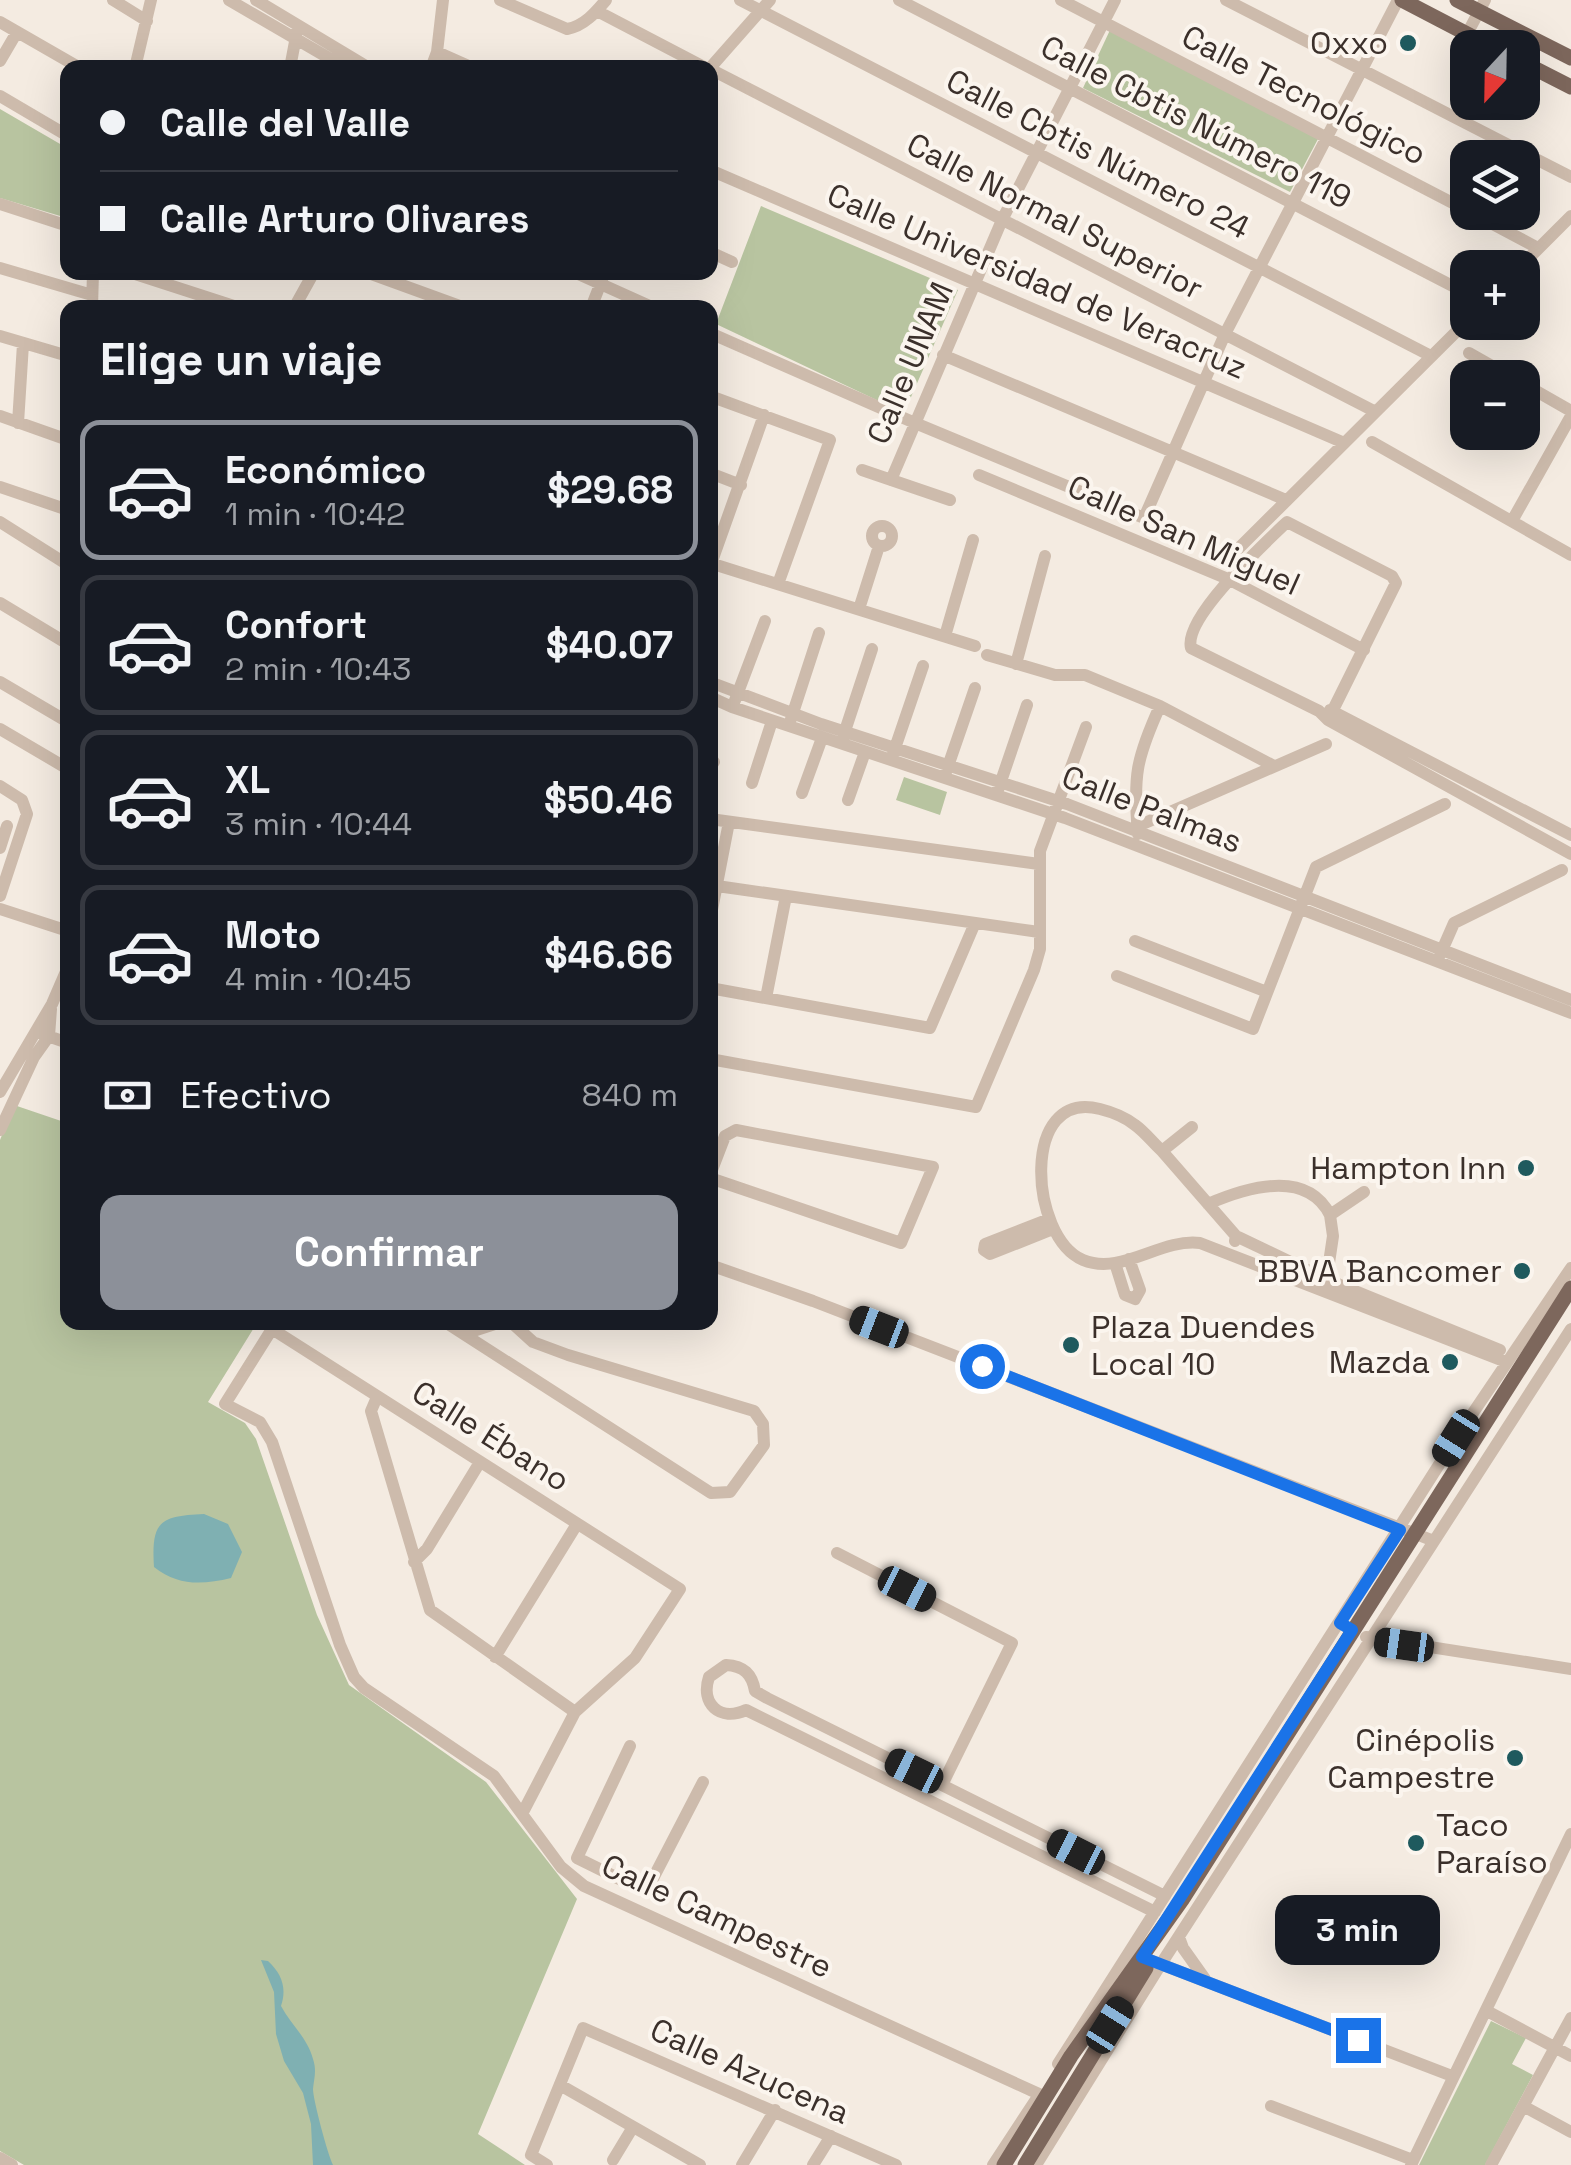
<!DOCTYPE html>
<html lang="es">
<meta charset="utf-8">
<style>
:root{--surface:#171b24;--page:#20242c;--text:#f1f3f6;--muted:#9ea1a6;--line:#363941;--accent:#8c9099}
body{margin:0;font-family:"Space Grotesk",sans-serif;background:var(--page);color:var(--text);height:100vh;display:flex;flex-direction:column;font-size:38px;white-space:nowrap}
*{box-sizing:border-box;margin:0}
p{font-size:32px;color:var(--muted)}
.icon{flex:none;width:55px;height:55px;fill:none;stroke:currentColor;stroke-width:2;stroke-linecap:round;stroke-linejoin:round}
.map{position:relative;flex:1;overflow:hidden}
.side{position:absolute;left:60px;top:300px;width:658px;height:1030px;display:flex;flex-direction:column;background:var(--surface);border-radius:20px;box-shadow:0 10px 40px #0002}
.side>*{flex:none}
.banner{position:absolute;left:60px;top:60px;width:658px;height:220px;border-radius:20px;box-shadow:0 10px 40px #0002;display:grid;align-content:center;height:220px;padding:0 40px;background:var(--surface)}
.needle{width:65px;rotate:202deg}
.tools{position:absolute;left:1450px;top:30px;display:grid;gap:20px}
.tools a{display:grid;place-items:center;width:90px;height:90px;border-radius:20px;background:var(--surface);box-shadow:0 10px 40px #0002;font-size:50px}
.end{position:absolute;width:45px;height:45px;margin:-22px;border:12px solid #1a73e8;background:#fff;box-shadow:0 0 0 5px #fff}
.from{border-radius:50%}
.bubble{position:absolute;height:70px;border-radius:20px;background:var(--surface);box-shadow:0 10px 40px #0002;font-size:32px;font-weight:700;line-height:70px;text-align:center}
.car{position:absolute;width:30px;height:60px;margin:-30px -15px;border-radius:12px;box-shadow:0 0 8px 2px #0007;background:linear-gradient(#222 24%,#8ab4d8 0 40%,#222 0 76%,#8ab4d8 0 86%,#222 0)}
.banner b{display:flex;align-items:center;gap:35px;height:95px;font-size:38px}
.banner b+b{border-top:2px solid var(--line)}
.banner i{width:25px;height:25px;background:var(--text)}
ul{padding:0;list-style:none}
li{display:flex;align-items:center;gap:30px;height:140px;margin:0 20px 15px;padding:0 20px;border:5px solid var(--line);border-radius:20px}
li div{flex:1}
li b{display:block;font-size:38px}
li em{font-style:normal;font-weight:700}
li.on{border-color:var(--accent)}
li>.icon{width:90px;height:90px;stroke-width:1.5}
h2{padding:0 40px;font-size:45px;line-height:120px}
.pay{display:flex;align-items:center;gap:25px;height:110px;padding:0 40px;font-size:38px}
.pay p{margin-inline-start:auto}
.button{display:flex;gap:20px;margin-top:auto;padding:20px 40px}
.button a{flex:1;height:115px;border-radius:20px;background:var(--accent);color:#fff;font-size:40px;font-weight:700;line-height:115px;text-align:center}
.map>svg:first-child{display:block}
</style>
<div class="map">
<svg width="1571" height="2165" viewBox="0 0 1571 2165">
<rect width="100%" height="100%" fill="#f4ebe1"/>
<path fill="#b8c4a0" d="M1110,30L1318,139L1290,192L1083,88Z
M0,109L67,148V218L0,198Z
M761,206L958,290L904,413L716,324Z
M904,777L947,792L940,815L896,800Z
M14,1105L67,1123L68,1322L257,1323L208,1402L245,1423L256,1439L317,1615L349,1685L486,1782L577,1899L478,2134L525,2165H24L0,2151V1140Z
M1491,2021L1526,2038L1512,2064L1533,2075L1485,2165H1419Z"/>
<path fill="#7fb0b2" d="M204,1514L228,1524L242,1552L231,1578C202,1585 178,1586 154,1567C151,1521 160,1516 204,1514Z
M261,1960L268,1961C282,1974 287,1988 281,2006C291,2025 307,2037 313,2059C317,2071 314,2078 313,2089C313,2100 328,2155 333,2165H313L311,2124L303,2093L284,2061L276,2034L274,1992Z"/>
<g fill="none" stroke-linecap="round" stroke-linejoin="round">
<path stroke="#cdbbac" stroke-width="12" d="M113,0L147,21
M229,0L346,68
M256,0L369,68
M500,0L567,29C584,26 595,13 606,0
M740,0L1431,356
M899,0L1468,294
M1061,0L1468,211
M1226,0L1571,177
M597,11L706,68
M0,22L80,68
M1467,34L1485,0
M437,52L473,68
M0,61L17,32
M135,68L151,0
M290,68L297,31
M431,68L437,52L443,0
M710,68L770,0
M710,69L1374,411
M0,96L68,136
M710,170L1342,442
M0,204L68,226
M1470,212L1538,248
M710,252L732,262
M0,268L92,295
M1519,268L1571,216
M129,272L240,308
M366,272L465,308
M574,272L654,308
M92,308L93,272
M294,308L314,272
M591,308L605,272
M710,333L915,423L1144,518L1225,334L1398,0
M0,336L68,356
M1469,353L1513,378
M943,355L1286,500
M1522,383L1571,411
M710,396L830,440L778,584
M0,416L68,440
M18,423L23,344
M1372,442L1571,555
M862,470L950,500
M710,473L741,485
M979,475L1228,579L1364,650
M891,480L1002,220L1115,0
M0,487L68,510
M1512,521L1571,416
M0,522L68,565
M872 536a10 10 0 1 1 20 0a10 10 0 1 1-20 0Z
M1237,550L1468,320
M710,563L975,646
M711,564L764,415
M0,603L68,644
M859,609L879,546
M945,636L973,540
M987,655L1055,675H1085L1160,706L1274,766
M1016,664L1045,556
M0,682L68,722
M710,682L821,724L1067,804L1571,1000
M710,697L732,707L1065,818L1571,1013
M734,703L765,621
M1330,710L1571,835
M791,719L819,633
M1328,720L1396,583L1392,576L1287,522C1265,543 1183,618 1191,648L1319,711L1328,720L1571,854
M0,729L68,769
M843,737L872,649
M893,754L923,666
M710,762H714
M946,772L975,688
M752,783L772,721
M0,786L22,800L27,814L0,896
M998,790L1027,705
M802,793L822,738
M848,800L865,752
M710,819L1039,864
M1138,826L1326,744
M1138,834C1133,776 1136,759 1160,706
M0,848L7,826
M710,885L1039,932
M0,909L68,931
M710,920L729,822
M1135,941L1267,992
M1440,955L1454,923L1562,870
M1117,976L1253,1029L1316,867L1445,804
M710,988L930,1028L975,923
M766,998L786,896
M42,1034L68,1043
M710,1059L976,1107L1034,970L1040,949V851L1086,727
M0,1092L52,1004L68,967
M1192,1127L1162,1151L1236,1236L1235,1241
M0,1130L34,1057L49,1036L51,1009
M1162,1151C1153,1143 1145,1132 1135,1125C1125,1117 1112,1112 1100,1109C1020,1088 1029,1237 1083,1260C1122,1276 1160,1238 1200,1243L1506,1362
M710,1175L725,1136L736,1130L933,1167L901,1243L710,1178
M1208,1204C1245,1188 1306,1168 1330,1215
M1049,1219L985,1244L984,1250L990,1254L1053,1229
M1236,1236L1328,1280L1500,1350
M1115,1263L1125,1295L1135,1299L1140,1290L1129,1259
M710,1265L813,1301L1434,1541
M1326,1283L1333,1236L1330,1215L1364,1192
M445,1322L711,1493L730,1492L764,1445L763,1424L754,1411L568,1355L533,1342L511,1322
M464,1334L501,1322
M377,1397L371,1411L430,1610L575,1712
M837,1553L1012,1643L942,1785
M414,1562L427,1549L480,1462
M1366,1637L1571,1669
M495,1657L577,1524
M630,1746L577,1858L646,1892L703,1782
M522,1814L575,1712L635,1658L680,1589L272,1329L225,1404L260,1422L272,1442L340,1645L354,1677L364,1688L494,1776L561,1867L584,1886L1039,2094
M1155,1912L746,1710C720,1722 700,1704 709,1677L726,1665C744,1666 752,1674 755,1691L767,1698L1165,1896
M1179,1937L1183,1948L1205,1979
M1142,1957L1452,2076
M1487,2011L1571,2056
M1058,2064L1456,1438L1571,1268
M560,2085L700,2165
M1271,2106L1413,2160
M1523,2106L1571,2132
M0,2158L12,2165
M613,2160L633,2127
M547,2165L531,2155L583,2028L896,2165
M742,2165L775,2110
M813,2165L831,2136
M993,2165L1037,2098
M1036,2165L1161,1964L1571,1329
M1411,2165L1571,1834
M1491,2165L1571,2018"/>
<path stroke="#7d675c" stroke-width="15" d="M1402,0L1494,48
M1457,0L1571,58
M1522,62L1571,87
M1004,2165L1071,2056L1182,1900L1571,1288
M1025,2165L1146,1968"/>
</g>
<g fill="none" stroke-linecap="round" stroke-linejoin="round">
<path stroke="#1a73e8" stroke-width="12" d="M982,1366L1400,1530L1340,1623L1352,1630L1142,1957L1358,2040"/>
</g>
<g fill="#1f5a5e" stroke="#fbf5ee" stroke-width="4">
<circle cx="1408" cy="43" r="10"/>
<circle cx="1526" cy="1168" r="10"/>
<circle cx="1522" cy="1271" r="10"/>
<circle cx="1071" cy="1345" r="10"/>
<circle cx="1450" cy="1362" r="10"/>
<circle cx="1515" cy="1758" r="10"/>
<circle cx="1416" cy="1843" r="10"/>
</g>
<g text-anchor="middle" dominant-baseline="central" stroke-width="8" stroke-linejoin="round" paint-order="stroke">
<g font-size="32" fill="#3b302b" stroke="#fbf5ee" text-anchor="end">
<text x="1388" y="43">Oxxo</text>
<text x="1506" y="1168">Hampton Inn</text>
<text x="1502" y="1271">BBVA Bancomer</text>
<text x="1091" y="1327" text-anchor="start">Plaza Duendes<tspan x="1091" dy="37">Local 10</tspan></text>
<text x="1430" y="1362">Mazda</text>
<text x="1495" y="1740">Cinépolis<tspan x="1495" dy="37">Campestre</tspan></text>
<text x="1436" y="1825" text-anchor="start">Taco<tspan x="1436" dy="37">Paraíso</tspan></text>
</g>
<g font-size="32" fill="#3b302b" stroke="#fbf5ee">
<text transform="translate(1304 95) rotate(27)">Calle Tecnológico</text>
<text transform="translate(1196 122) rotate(27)">Calle Cbtis Número 119</text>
<text transform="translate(1098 154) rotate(27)">Calle Cbtis Número 24</text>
<text transform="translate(1055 216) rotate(27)">Calle Normal Superior</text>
<text transform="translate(1037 281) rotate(23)">Calle Universidad de Veracruz</text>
<text transform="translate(910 363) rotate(-67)">Calle UNAM</text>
<text transform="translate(1184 535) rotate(24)">Calle San Miguel</text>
<text transform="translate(1152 809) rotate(21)">Calle Palmas</text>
<text transform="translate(491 1436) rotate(32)">Calle Ébano</text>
<text transform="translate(717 1916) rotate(25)">Calle Campestre</text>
<text transform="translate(750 2071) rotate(24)">Calle Azucena</text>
</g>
</g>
</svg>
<div class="tools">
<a><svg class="needle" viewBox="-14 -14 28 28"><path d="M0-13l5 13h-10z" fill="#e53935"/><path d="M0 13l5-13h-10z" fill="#9ea1a6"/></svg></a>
<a><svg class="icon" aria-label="layers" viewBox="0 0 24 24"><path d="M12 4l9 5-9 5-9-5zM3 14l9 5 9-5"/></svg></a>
<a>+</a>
<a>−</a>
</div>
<i class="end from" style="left:982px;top:1366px"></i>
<i class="end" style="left:1358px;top:2040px"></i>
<div class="bubble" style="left:1275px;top:1895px;width:165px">3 min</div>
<i class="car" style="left:879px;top:1327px;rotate:291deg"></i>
<i class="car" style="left:1456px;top:1438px;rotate:212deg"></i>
<i class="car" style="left:907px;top:1589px;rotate:117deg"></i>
<i class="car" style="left:1404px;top:1645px;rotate:278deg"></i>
<i class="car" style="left:914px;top:1771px;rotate:296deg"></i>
<i class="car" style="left:1076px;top:1852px;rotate:297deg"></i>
<i class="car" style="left:1110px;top:2025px;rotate:32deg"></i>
<div class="banner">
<b><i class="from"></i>Calle del Valle</b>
<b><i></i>Calle Arturo Olivares</b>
</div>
<section class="side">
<h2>Elige un viaje</h2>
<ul>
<li class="on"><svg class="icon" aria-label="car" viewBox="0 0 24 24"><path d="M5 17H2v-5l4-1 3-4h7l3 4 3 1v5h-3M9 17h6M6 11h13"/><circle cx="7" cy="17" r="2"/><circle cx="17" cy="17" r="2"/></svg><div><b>Económico</b><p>1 min · 10:42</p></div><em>$29.68</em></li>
<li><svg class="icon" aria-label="car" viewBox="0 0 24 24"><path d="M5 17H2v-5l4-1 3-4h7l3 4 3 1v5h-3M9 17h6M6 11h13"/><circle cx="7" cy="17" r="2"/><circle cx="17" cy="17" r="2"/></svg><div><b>Confort</b><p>2 min · 10:43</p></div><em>$40.07</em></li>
<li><svg class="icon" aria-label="car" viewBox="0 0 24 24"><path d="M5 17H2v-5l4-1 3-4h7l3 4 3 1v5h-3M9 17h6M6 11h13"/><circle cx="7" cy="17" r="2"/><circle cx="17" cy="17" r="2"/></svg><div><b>XL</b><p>3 min · 10:44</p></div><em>$50.46</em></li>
<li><svg class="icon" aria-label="car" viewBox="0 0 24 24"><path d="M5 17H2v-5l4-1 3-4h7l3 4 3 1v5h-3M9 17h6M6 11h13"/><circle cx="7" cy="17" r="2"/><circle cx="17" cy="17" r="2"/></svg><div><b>Moto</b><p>4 min · 10:45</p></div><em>$46.66</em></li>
</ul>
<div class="pay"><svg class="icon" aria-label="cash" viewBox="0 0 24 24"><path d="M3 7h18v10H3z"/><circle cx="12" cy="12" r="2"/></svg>Efectivo<p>840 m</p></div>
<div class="button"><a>Confirmar</a></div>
</section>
</div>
